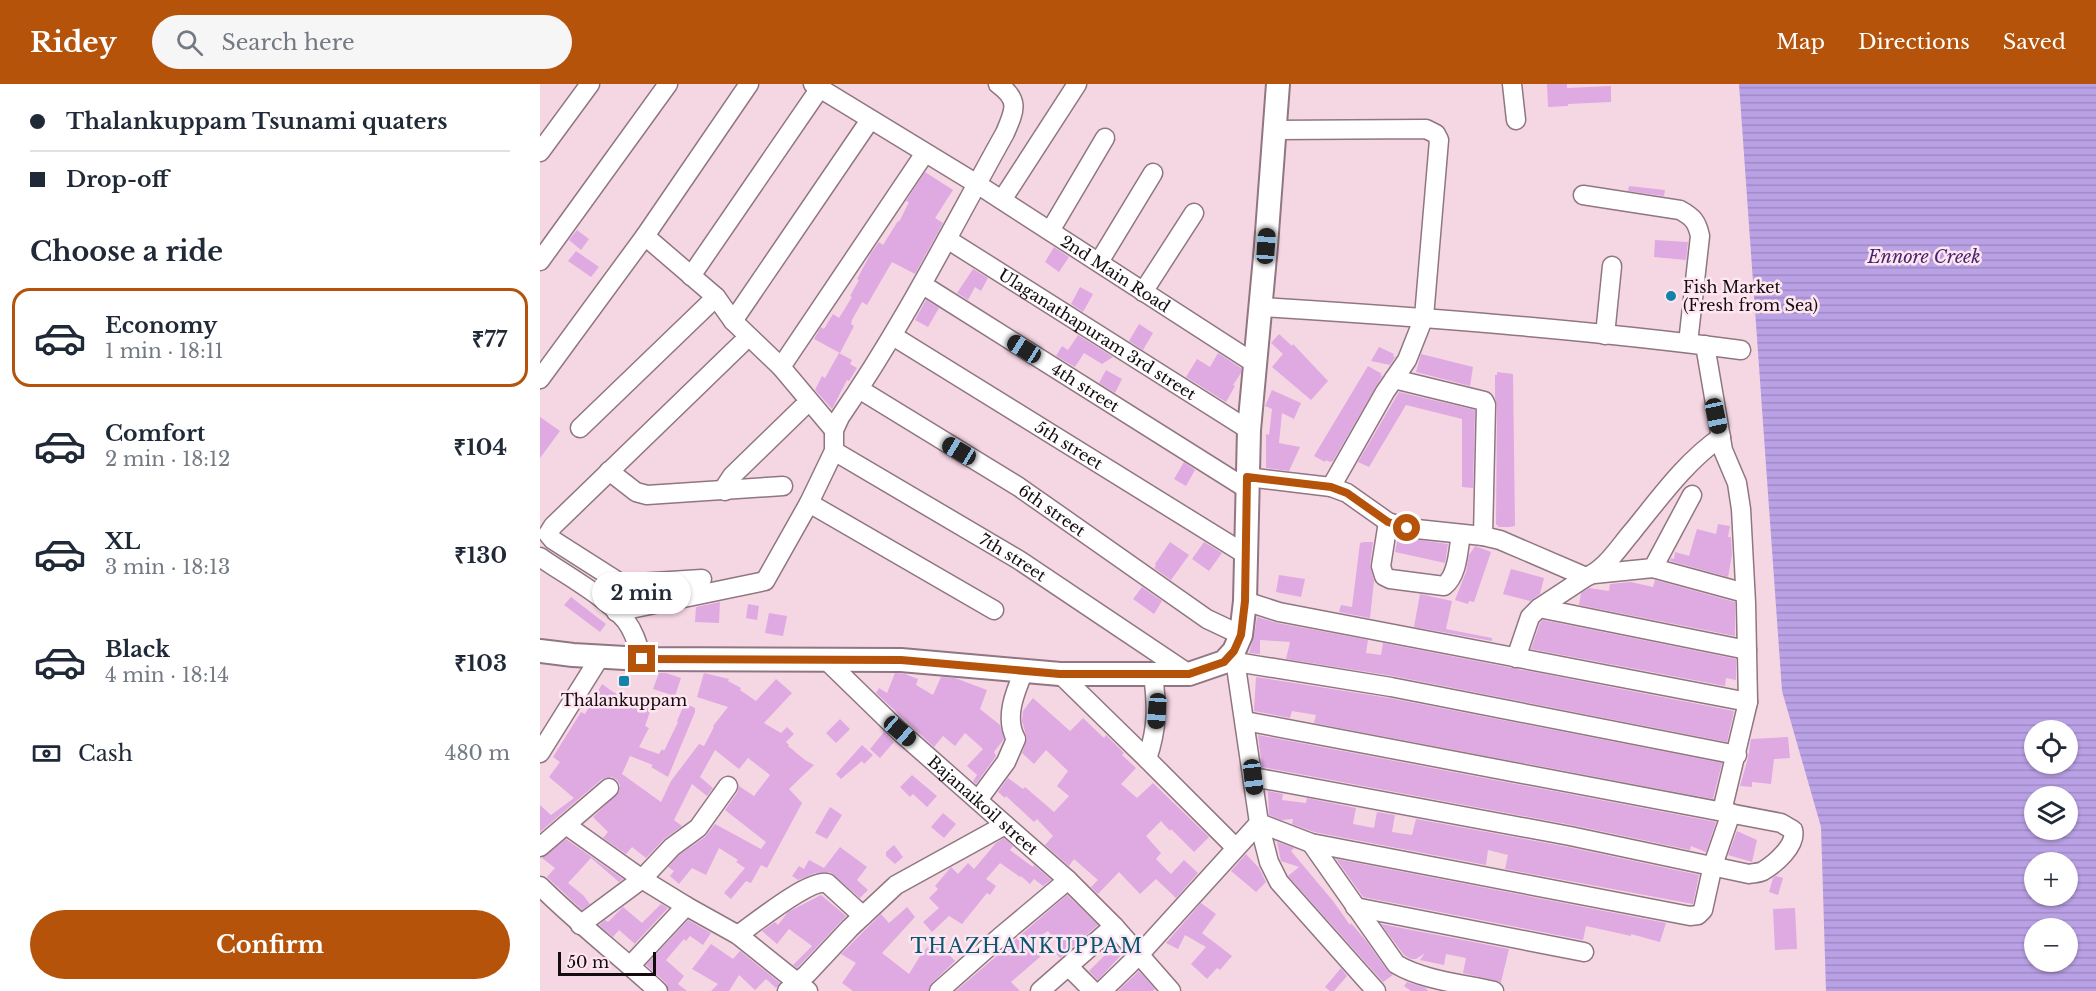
<!DOCTYPE html>
<meta charset="utf-8">
<style>
:root{--surface:#fff;--page:#f6f6f7;--text:#1f2937;--muted:#747a83;--line:#e0e1e3;--accent:#b45309}
body{margin:0;font-family:"Libre Baskerville",serif;background:var(--page);color:var(--text);height:100vh;display:flex;flex-direction:column;font-size:22px;white-space:nowrap}
*{box-sizing:border-box;margin:0}
p{font-size:20px;color:var(--muted)}
.icon{flex:none;width:33px;height:33px;fill:none;stroke:currentColor;stroke-width:2;stroke-linecap:round;stroke-linejoin:round}
.map{position:relative;flex:1;overflow:hidden}
.side{display:flex;flex-direction:column;background:var(--surface);width:540px}
.side>*{flex:none}
.hud{display:grid;align-content:center;height:132px;padding:0 30px;background:var(--surface)}
.controls{position:absolute;left:1484px;top:636px;display:grid;gap:12px}
.controls a{display:grid;place-items:center;width:54px;height:54px;border-radius:50%;background:var(--surface);box-shadow:0 2px 4px #0004;font-size:30px}
.scale{position:absolute;left:18px;bottom:15px;width:98px;box-sizing:border-box;padding-left:6px;border:3px solid #140b0f;border-top:0;font-size:16px;line-height:21px;white-space:nowrap;color:#140b0f;-webkit-text-stroke:4px #fee6f1;paint-order:stroke}
.end{position:absolute;width:27px;height:27px;margin:-14px;border:8px solid #b45309;background:#fff;box-shadow:0 0 0 3px #fff}
.from{border-radius:50%}
.bubble{position:absolute;height:42px;border-radius:21px;background:var(--surface);box-shadow:0 2px 4px #0004;font-size:20px;font-weight:700;line-height:42px;text-align:center}
.car{position:absolute;width:18px;height:36px;margin:-18px -9px;border-radius:8px;box-shadow:0 0 4px 2px #0007;background:linear-gradient(#222 24%,#8ab4d8 0 40%,#222 0 76%,#8ab4d8 0 86%,#222 0)}
.hud b{display:flex;align-items:center;gap:21px;height:57px;font-size:22px}
.hud b+b{border-top:2px solid var(--line)}
.hud i{width:15px;height:15px;background:var(--text)}
ul{padding:0;list-style:none}
li{display:flex;align-items:center;gap:18px;height:99px;margin:0 12px 9px;padding:0 18px;border:3px solid transparent;border-radius:18px}
li div{flex:1}
li b{display:block;font-size:22px}
li em{font-style:normal;font-weight:700}
li.on{border-color:var(--accent)}
li>.icon{width:54px;height:54px;stroke-width:1.5}
h2{padding:0 30px;font-size:27px;line-height:72px}
.pay{display:flex;align-items:center;gap:15px;height:66px;padding:0 30px;font-size:22px}
.pay p{margin-inline-start:auto}
.cta{display:flex;gap:12px;margin-top:auto;padding:12px 30px}
.cta a{flex:1;height:69px;border-radius:36px;background:var(--accent);color:#fff;font-size:24px;font-weight:700;line-height:69px;text-align:center}
header{display:flex;align-items:center;gap:36px;box-sizing:border-box;height:84px;padding:0 30px;background:var(--accent);color:#fff}
header strong{font-size:28px}
nav{display:flex;gap:33px;margin-inline-start:auto;font-size:21px}
.search{width:420px;height:54px;background:var(--page);display:flex;align-items:center;gap:15px;box-sizing:border-box;padding:0 21px;border-radius:33px;color:var(--muted);font-size:22px}
main{display:flex;flex:1;min-height:0}
.map>svg:first-child{display:block}
</style>
<header>
<strong>Ridey</strong>
<div class="search"><svg class="icon" aria-label="search" viewBox="0 0 24 24"><circle cx="10" cy="10" r="6"/><path d="M15 15l6 6"/></svg>Search here</div>
<nav><a>Map</a><a>Directions</a><a>Saved</a></nav>
</header>
<main>
<section class="side">
<div class="hud">
<b><i class="from"></i>Thalankuppam Tsunami quaters</b>
<b><i></i>Drop-off</b>
</div>
<h2>Choose a ride</h2>
<ul>
<li class="on"><svg class="icon" aria-label="car" viewBox="0 0 24 24"><path d="M5 17H2v-5l4-1 3-4h7l3 4 3 1v5h-3M9 17h6M6 11h13"/><circle cx="7" cy="17" r="2"/><circle cx="17" cy="17" r="2"/></svg><div><b>Economy</b><p>1 min · 18:11</p></div><em>₹77</em></li>
<li><svg class="icon" aria-label="car" viewBox="0 0 24 24"><path d="M5 17H2v-5l4-1 3-4h7l3 4 3 1v5h-3M9 17h6M6 11h13"/><circle cx="7" cy="17" r="2"/><circle cx="17" cy="17" r="2"/></svg><div><b>Comfort</b><p>2 min · 18:12</p></div><em>₹104</em></li>
<li><svg class="icon" aria-label="car" viewBox="0 0 24 24"><path d="M5 17H2v-5l4-1 3-4h7l3 4 3 1v5h-3M9 17h6M6 11h13"/><circle cx="7" cy="17" r="2"/><circle cx="17" cy="17" r="2"/></svg><div><b>XL</b><p>3 min · 18:13</p></div><em>₹130</em></li>
<li><svg class="icon" aria-label="car" viewBox="0 0 24 24"><path d="M5 17H2v-5l4-1 3-4h7l3 4 3 1v5h-3M9 17h6M6 11h13"/><circle cx="7" cy="17" r="2"/><circle cx="17" cy="17" r="2"/></svg><div><b>Black</b><p>4 min · 18:14</p></div><em>₹103</em></li>
</ul>
<div class="pay"><svg class="icon" aria-label="cash" viewBox="0 0 24 24"><path d="M3 7h18v10H3z"/><circle cx="12" cy="12" r="2"/></svg>Cash<p>480 m</p></div>
<div class="cta"><a>Confirm</a></div>
</section>
<div class="map">
<svg width="1556" height="907" viewBox="0 0 1556 907">
<defs>
<pattern id="water-rules" width="6" height="5" patternUnits="userSpaceOnUse" patternTransform="scale(1.5)"><rect width="6" height="5" fill="#baa1e5"/><path d="M0 2.5h6" fill="none" stroke="#9f89c3"/></pattern>
</defs>
<rect width="100%" height="100%" fill="#f5d7e4"/>
<path fill="url(#water-rules)" fill-rule="evenodd" d="M1199,0H1556V907H1286L1281,743L1242,607ZM1494,646H1527V680H1494ZM1494,712H1527V746H1494ZM1494,778H1527V812H1494ZM1494,844H1527V878H1494Z"/>
<path fill="#dfa9e2" d="M1007,0H1027V4L1071,2V18L1028,20V22L1008,23Z
M385,88L413,106L395,134L403,139L375,190L352,178L327,221L322,218L312,236L311,240L314,242L300,269L274,255L281,243L284,245L293,230L299,234L312,213L310,212L319,196L317,195L331,169L339,158L343,161L358,137L359,138L369,118L366,117Z
M1089,102L1125,106L1124,112L1088,107Z
M37,146L49,155L41,166L29,156Z
M1115,156L1148,158L1146,176L1114,173Z
M514,163L529,173L519,188L505,178Z
M36,167L59,183L51,193L28,177Z
M433,185L448,194L441,207L435,203L428,216L417,209Z
M540,203L553,210L543,228L531,220Z
M386,216L399,224L388,243L375,236Z
M599,240L613,249L603,266L589,257Z
M739,250L752,262L753,260L788,297L771,316L732,283L743,270L731,259Z
M538,251L573,273L562,280L544,269L535,283L516,272L522,262L528,266Z
M839,263L854,270L853,272L855,273L850,281L831,277Z
M299,269L312,276L310,280L317,284L309,297L307,296L292,325L275,306L282,292L285,294Z
M678,269L701,284V289L693,301L695,302L686,318L646,293L657,275L670,283Z
M881,270L933,283L930,302L876,288Z
M828,282L842,290L840,291L842,292L793,377L790,378L786,376L785,378L774,372Z
M566,286L582,295L575,309L559,299Z
M957,288L973,290L975,442L969,443H958V441H956L957,321L955,314V291H957Z
M732,306L761,319L754,335L742,329L739,359L760,363L749,387L726,384V350L729,351L732,325L725,322Z
M859,308L935,326L933,404L922,403V335L866,321L829,383L818,378Z
M0,333L20,347L0,374Z
M644,378L655,386L646,402L634,395Z
M1178,440L1190,442L1188,453H1191L1192,471L1188,493L1130,477L1131,474L1134,475L1135,468L1149,472L1157,445L1176,450Z
M858,453L908,460L905,479L855,468Z
M630,458L649,471L631,496L614,484L616,482L615,480Z
M664,458L682,469L669,487L652,475Z
M825,458H833L830,481L834,497L830,534L799,528L801,521L812,523L820,459Z
M935,462L951,468L934,518L929,517L928,520L915,516L926,488L929,471Z
M971,485L1004,494L1000,510L990,517L963,510Z
M739,491L765,495L761,513L736,508Z
M1115,496L1195,518V552L1039,521L1041,509L1049,504L1069,507L1070,500L1091,498L1113,503Z
M602,503L622,517L614,530L593,515Z
M880,510L912,517L906,545L952,554V557L874,543Z
M31,513L66,540L60,548L24,521Z
M180,518L179,539L155,538L156,523Z
M208,520L219,522L217,536L206,534Z
M229,529L247,532L243,552L225,549Z
M717,533L737,539L828,556L826,569L841,571L843,559L1194,627L1187,658L853,592L746,575L750,558L720,556V570L709,569L714,553Z
M1003,536L1196,575V596L1186,594L1185,602L991,565L1000,539Z
M119,589H126L141,594L135,612L113,605Z
M164,589L189,595L188,597L201,604L200,606L216,617L236,595L252,609L224,639L241,649L247,643L254,650L246,658L249,661L248,662L265,676L274,681L249,705L262,719L227,784L221,781L211,799L206,797L191,815L184,809L205,784L196,778L198,776L179,764L166,791L152,784L139,800L130,792L134,787L128,783L139,771L165,753L175,740L221,765L226,758L185,726L197,709L199,702L214,712L230,691L208,674L199,685L175,666L160,693L173,704L167,712L152,700L134,736L142,742L124,755L106,774L92,763L86,770L63,754L68,748L53,733L79,708L80,701L77,696L72,693L62,695L0,748V721L11,731L34,714L9,693L20,678L13,673L41,628L45,630L62,600L73,608L97,619L98,616L112,622L105,642L109,644L99,663L119,670L122,665L124,667L138,638L137,637L145,619L155,624V628L128,693L111,683L113,681L90,672L82,690L121,718L131,697L159,660L164,662L174,643L173,642L188,623L157,613Z
M355,589L365,590L378,595L376,601L393,611L401,593L415,594L447,606L440,625L460,641L464,655L454,668L456,672L436,700L433,697L437,691L427,682L443,665L425,649L415,662L403,652L394,663L336,609L339,604L347,609Z
M716,593L849,614L1182,679L1173,715L774,639L776,631L752,627L750,634L714,627Z
M493,614L530,647L543,634L564,654L566,651L584,669L582,671L596,684L581,700L597,714L613,699L669,753L654,768L631,745L630,747L621,737L606,752L621,769L616,775L631,790L644,776L658,789L636,814L616,795L600,810L579,788L558,810L551,803L558,796L534,775L529,782L505,761L513,752L497,735L494,738L466,712L465,714L458,708L468,694L483,705L485,703L514,728L529,712L517,702L528,687L506,666L494,680L482,669L487,655L482,637L483,627Z
M300,635L310,645L296,659L286,649Z
M344,648L354,658L340,674L330,665Z
M718,651L1176,738L1166,768L1151,762L1150,766L1032,741L722,683Z
M1248,653L1250,674L1234,675L1231,700L1212,698V703L1200,702L1208,674L1211,655Z
M322,661L333,671L324,680L322,677L301,695L296,690Z
M372,691L397,712L387,723L373,710L370,713L360,703Z
M728,707L743,710L742,716L766,719L767,714L816,724L813,740L834,744L837,728L855,731L852,748L872,751L876,735L1028,763L1159,791L1153,820L965,785L968,771L948,766L946,781L774,748L752,740L753,735L741,736L729,731Z
M290,723L302,731L287,755L275,749Z
M403,729L416,740L404,754L391,743Z
M1197,747L1217,756L1212,778L1188,771Z
M464,754L473,762L470,766L493,783L494,781L511,796L503,802L494,795L490,800L481,792L480,793L460,779L446,795L456,802L450,811L447,809L422,840L409,832L392,848L383,838L399,824L389,814L398,805L395,802L411,783L418,790L428,779L434,785L456,759Z
M26,755L83,795L79,798L51,774L28,799L43,811L50,820L42,826L7,793L15,784L2,774Z
M737,758L754,764L751,767L793,817L810,841L811,839L827,858L847,886L853,891L843,898L748,792L759,783L741,777Z
M354,761L363,773L355,780L346,772V768Z
M300,763L327,783L317,796L328,806L320,814L290,788L275,789L258,796L252,792L259,782L264,785L269,776L284,784Z
M706,770L719,784L726,798L716,808L691,787Z
M796,775L1126,839L1120,858L1091,850V852L1046,842L1043,856L823,813Z
M1236,792L1243,794L1238,811L1229,808L1233,794Z
M281,811L306,832L257,884L253,881L272,862L249,845L237,860L222,847L235,838L238,841L248,828Z
M527,811L558,841L520,874L514,867L520,863L508,847L487,861L501,872L471,898L480,907H416Z
M661,819L676,830L662,849L692,872L680,886L677,884L667,895L651,880L666,863L645,851L638,865L626,859Z
M121,820L128,824L90,865L95,860L79,846L73,853L59,841L65,836L68,838L83,823L102,839Z
M367,823L375,833L342,869L369,890L382,869L395,856L415,877L392,899L388,907H313L302,899L316,879L301,870L341,830L349,839Z
M1255,824L1257,865L1235,866L1233,825Z
M148,836L171,849L163,861L150,852L146,857L144,855L126,876L144,892L138,900L147,907H129L126,899L106,881Z
M841,840L969,865L961,898L923,889L926,874L906,870L904,881L880,876L885,869L876,875H871L864,871Z
M171,860L193,875L200,867L240,899L236,904L226,895L215,906L199,891L189,907H171L178,900L152,885Z
M575,861L583,869L558,896L549,887Z
M801,884L807,892L794,907H790L785,903Z
M599,887L615,905L613,907H578Z
M867,898L886,904L888,907H871L864,902Z"/>
<g fill="none" stroke-linecap="round" stroke-linejoin="round">
<defs>
<g id="minor">
<path id="s1" d="M273,0L437,100L714,279"/>
<path d="M972,0L976,36"/>
<path d="M735,46L886,45L896,50L899,56L884,233L867,276L845,308L791,403"/>
<path d="M0,68L50,0"/>
<path d="M1043,111L1140,126C1153,133 1157,138 1160,152L1148,259"/>
<path d="M462,116L537,0"/>
<path d="M510,147L565,54"/>
<path d="M105,152L176,213L193,237L241,283L294,346"/>
<path id="s2" d="M407,155L709,346"/>
<path d="M0,177L128,0"/>
<path d="M559,178L613,89"/>
<path d="M151,192L280,4"/>
<path id="s3" d="M383,201L707,405"/>
<path d="M603,208L654,129"/>
<path d="M721,223C881,233 1041,245 1201,266"/>
<path d="M193,237L330,36"/>
<path d="M1065,251L1072,182"/>
<path id="s4" d="M353,252L705,470"/>
<path d="M1165,261L1183,366L1197,399L1201,425L1206,519L1208,618L1182,727"/>
<path d="M241,283L385,69"/>
<path d="M0,295L105,152L209,0"/>
<path d="M854,295L944,317L946,321L943,452"/>
<path id="s5" d="M319,305L479,403L667,535L701,551"/>
<path d="M40,344L176,213"/>
<path id="s6" d="M294,367L479,476L649,590"/>
<path d="M69,387L96,408L107,411L243,402"/>
<path d="M707,393L791,403L807,409L848,438L867,444L943,452L960,456L1046,493"/>
<path d="M185,407L186,401L192,392L262,324"/>
<path d="M269,419L454,526"/>
<path d="M848,438L841,482L844,492L850,495L904,502C918,491 918,467 921,450"/>
<path d="M0,473C27,492 65,512 86,537C95,549 98,562 102,575"/>
<path d="M1113,484L1205,509"/>
<path d="M1054,490L1113,484L1152,411"/>
<path d="M162,495L82,500L13,456L8,450L13,442L201,260"/>
<path d="M705,517L739,528L1208,618"/>
<path d="M999,524L1207,566"/>
<path d="M76,528L225,497L269,419L294,367V346L300,333C363,242 412,144 465,49C475,26 480,16 458,0"/>
<path d="M694,569L719,739L729,778L739,798L836,907"/>
<path d="M976,574L990,533L999,524L1046,493C1065,486 1079,463 1092,448C1119,415 1145,378 1181,353"/>
<path id="s7" d="M286,576L359,647L528,796L574,842L631,907"/>
<path d="M696,578L851,603L1197,671"/>
<path d="M520,590L607,675L695,763"/>
<path d="M705,637L1241,739L1253,746C1257,761 1235,780 1223,787C1219,789 1214,789 1209,790L1030,752L713,693"/>
<path d="M0,669L60,573"/>
<path d="M607,675C618,643 617,622 613,590"/>
<path d="M438,716L466,678L476,655C464,634 475,608 484,587"/>
<path d="M26,741L102,795L132,763L158,744L188,702"/>
<path d="M771,759L856,880C882,896 924,900 954,907"/>
<path d="M0,763L69,704"/>
<path d="M0,802C37,839 79,871 118,907"/>
<path d="M815,823L1044,868"/>
<path d="M40,841L102,795L146,822"/>
<path d="M198,851C215,839 269,795 287,799L323,832"/>
<path d="M91,881L146,822L198,851L268,907"/>
<path d="M529,883L553,907"/>
<path d="M247,907L267,890L310,844L356,801L465,741"/>
<path d="M399,907L460,853L528,796"/>
<path d="M500,907L574,842"/>
<path d="M562,907L599,871L719,739L771,759L1150,832L1158,831L1163,826L1173,781L1191,729"/>
</g>
<path id="major" d="M0,567L33,571L102,575L361,576L520,590H649L684,578L694,567L701,551L705,517L709,346L726,162L738,0"/>
</defs>
<use href="#minor" stroke="#907682" stroke-width="21"/>
<use href="#major" stroke="#907682" stroke-width="26"/>
<use href="#minor" stroke="#fff" stroke-width="18"/>
<use href="#major" stroke="#fff" stroke-width="22"/>
</g>
<g fill="none" stroke-linecap="round" stroke-linejoin="round">
<path stroke="#b45309" stroke-width="8" d="M102,575L361,576L520,590H649L684,578L694,567L701,551L705,517L707,393L791,403L807,409L848,438L867,444"/>
</g>
<g fill="#1483aa" stroke="#fee6f1" stroke-width="2">
<circle cx="1131" cy="212" r="6"/>
<rect x="78" y="591" width="12" height="12" rx="3"/>
</g>
<g text-anchor="middle" dominant-baseline="central" stroke-width="5" stroke-linejoin="round" paint-order="stroke">
<g font-size="16" fill="#140b0f" stroke="#fee6f1">
<text stroke="none"><textPath href="#s1" startOffset="357">2nd Main Road</textPath></text>
<text stroke="none"><textPath href="#s2" startOffset="178">Ulaganathapuram 3rd street</textPath></text>
<text stroke="none"><textPath href="#s3" startOffset="192">4th street</textPath></text>
<text stroke="none"><textPath href="#s4" startOffset="207">5th street</textPath></text>
<text stroke="none"><textPath href="#s5" startOffset="228">6th street</textPath></text>
<text stroke="none"><textPath href="#s6" startOffset="208">7th street</textPath></text>
<text stroke="none"><textPath href="#s7" startOffset="214">Bajanaikoil street</textPath></text>
</g>
<g font-size="16" fill="#140b0f" stroke="#fee6f1" text-anchor="start">
<text x="1143" y="203">Fish Market<tspan x="1143" dy="18">(Fresh from Sea)</tspan></text>
<text x="84" y="616" text-anchor="middle">Thalankuppam</text>
</g>
<g font-size="18" font-style="italic" fill="#472471" stroke="#fee6f1">
<text x="1384" y="173">Ennore Creek</text>
</g>
<g font-size="20" letter-spacing="1.5" fill="#095671" stroke="#fee6f1">
<text x="487" y="862">THAZHANKUPPAM</text>
</g>
</g>
</svg>
<div class="controls">
<a><svg class="icon" aria-label="locate" viewBox="0 0 24 24"><circle cx="12" cy="12" r="6"/><path d="M12 2v4M12 18v4M2 12h4M18 12h4"/></svg></a>
<a><svg class="icon" aria-label="layers" viewBox="0 0 24 24"><path d="M12 4l9 5-9 5-9-5zM3 14l9 5 9-5"/></svg></a>
<a>+</a>
<a>−</a>
</div>
<div class="scale">50 m</div>
<i class="end from" style="left:867px;top:444px"></i>
<i class="end" style="left:102px;top:575px"></i>
<div class="bubble" style="left:52px;top:488px;width:99px">2 min</div>
<i class="car" style="left:726px;top:162px;rotate:4deg"></i>
<i class="car" style="left:484px;top:265px;rotate:302deg"></i>
<i class="car" style="left:1176px;top:332px;rotate:168deg"></i>
<i class="car" style="left:419px;top:367px;rotate:301deg"></i>
<i class="car" style="left:617px;top:627px;rotate:184deg"></i>
<i class="car" style="left:360px;top:647px;rotate:131deg"></i>
<i class="car" style="left:713px;top:693px;rotate:173deg"></i>
</div>
</main>
